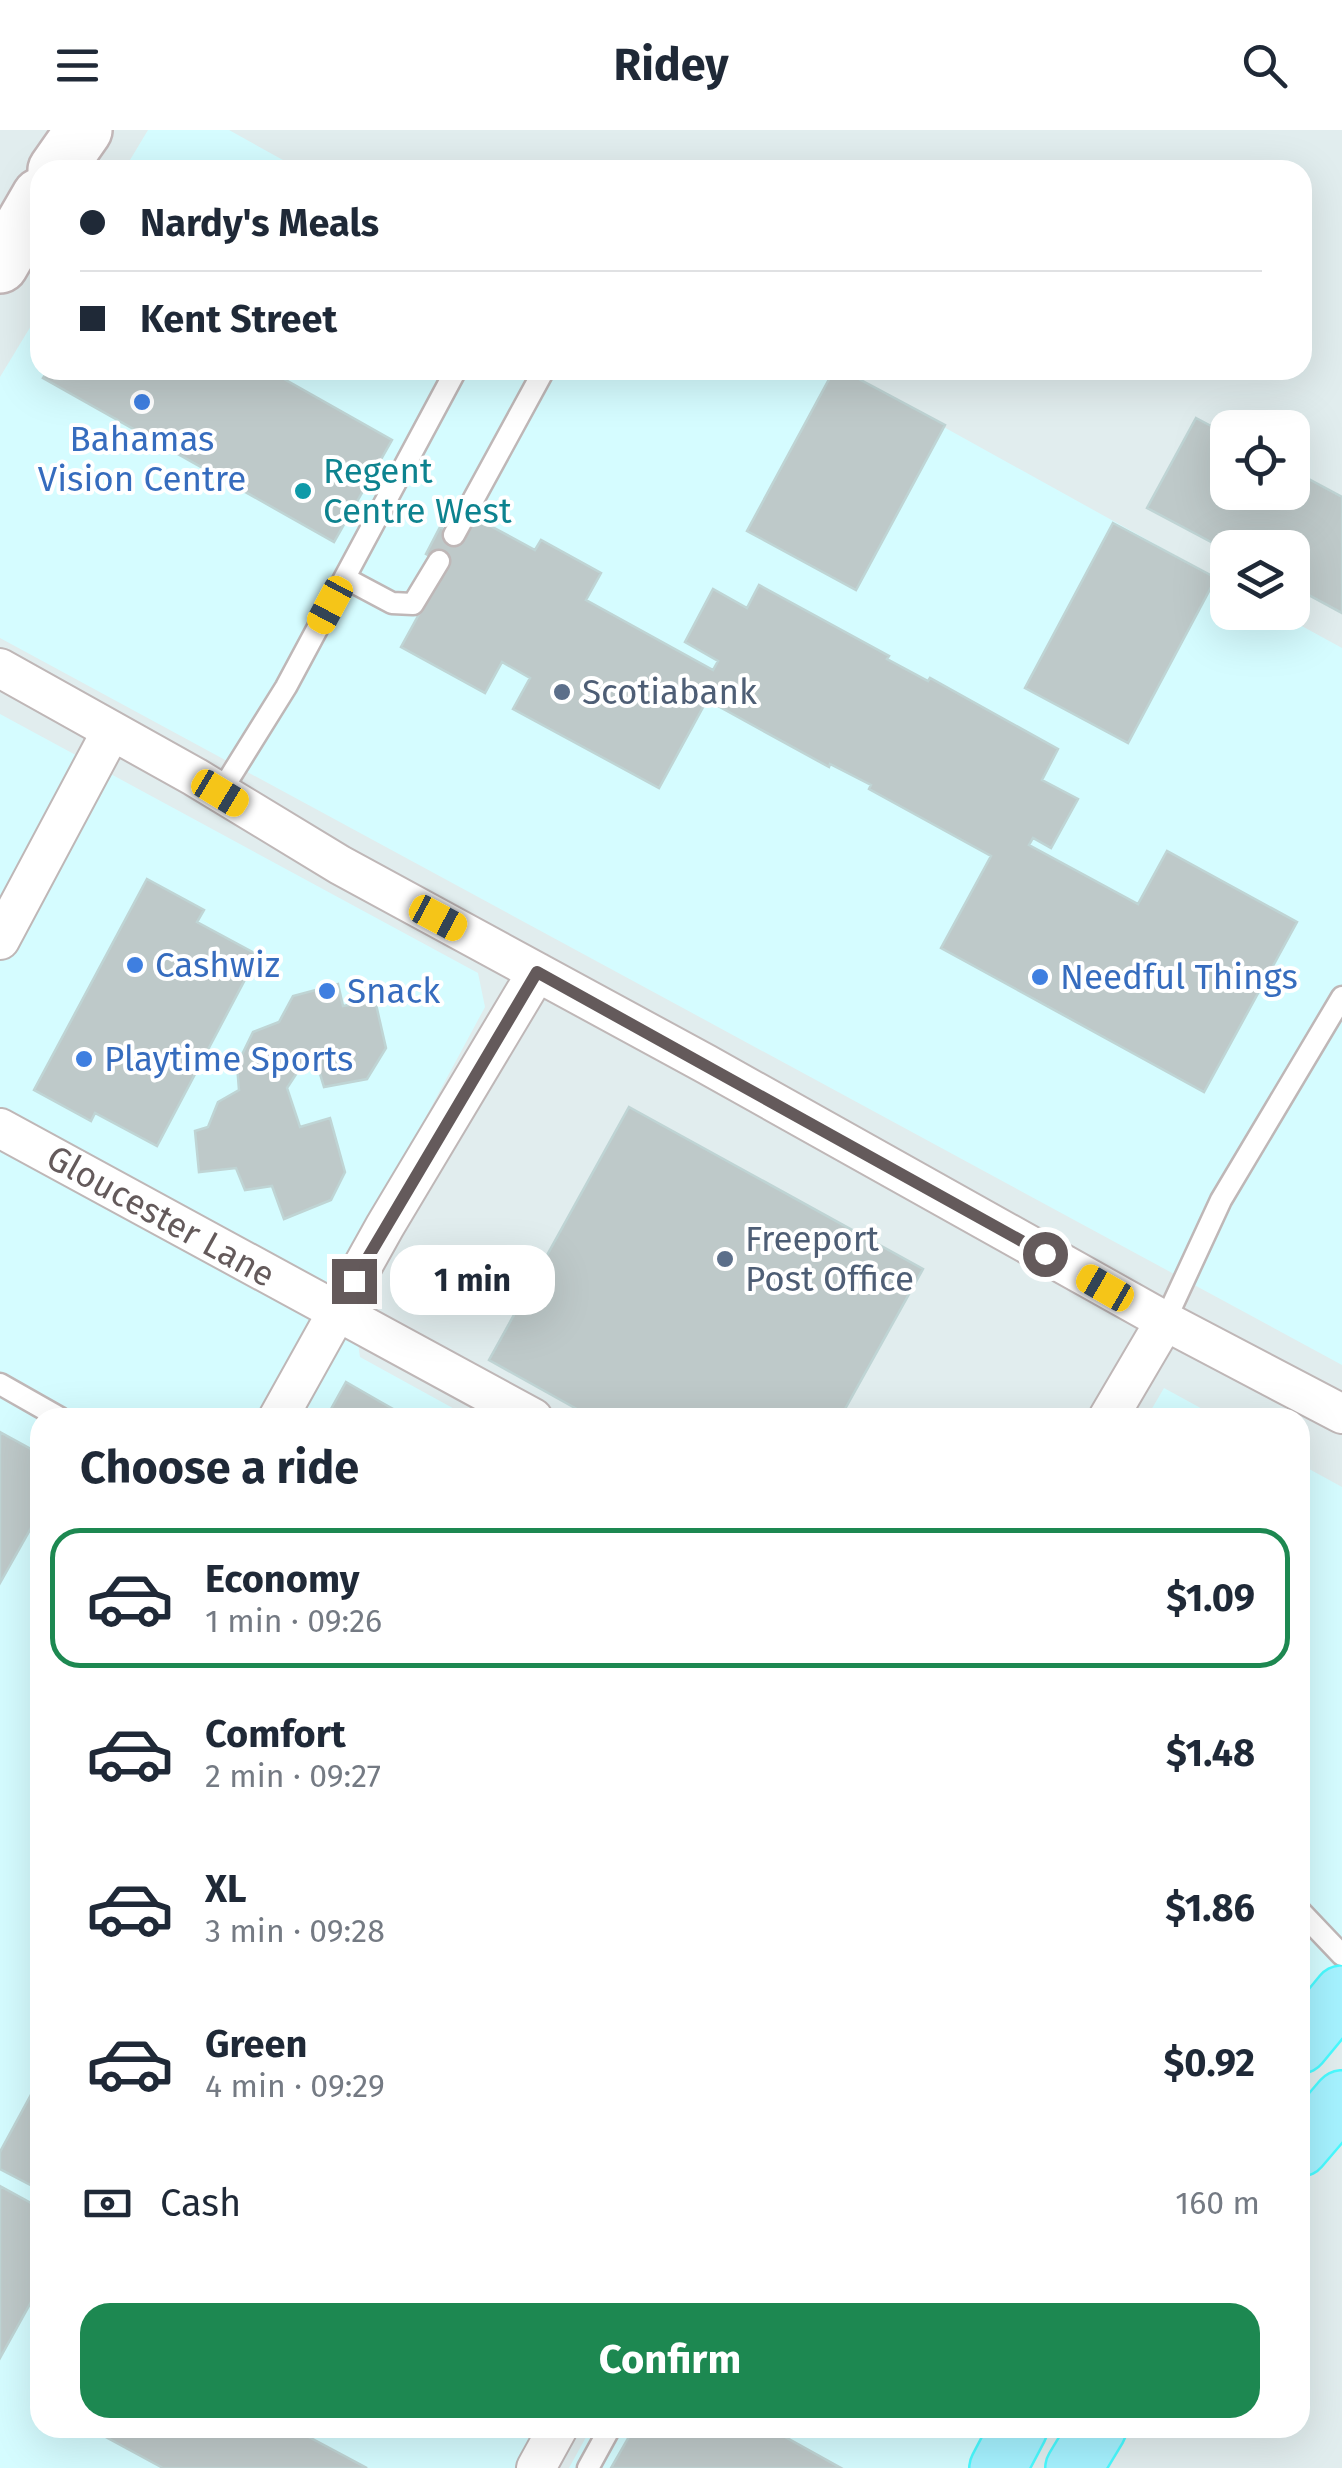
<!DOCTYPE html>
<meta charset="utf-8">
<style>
:root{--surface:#fff;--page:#f6f6f7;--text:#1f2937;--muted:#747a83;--line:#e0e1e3;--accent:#1d8851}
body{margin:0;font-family:"Fira Sans",sans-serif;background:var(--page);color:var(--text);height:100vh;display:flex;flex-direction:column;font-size:38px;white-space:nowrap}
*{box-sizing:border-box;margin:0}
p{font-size:32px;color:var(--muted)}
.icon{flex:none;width:55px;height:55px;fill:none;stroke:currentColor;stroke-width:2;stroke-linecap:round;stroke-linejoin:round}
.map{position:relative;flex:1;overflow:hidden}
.details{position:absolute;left:30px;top:1278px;width:1280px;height:1030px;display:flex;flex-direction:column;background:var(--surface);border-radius:30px;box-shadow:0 10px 40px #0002}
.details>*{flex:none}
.banner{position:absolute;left:30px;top:30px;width:1282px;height:220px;border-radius:30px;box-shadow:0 10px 40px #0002;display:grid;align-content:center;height:220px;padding:0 50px;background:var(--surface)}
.fabs{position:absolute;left:1210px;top:280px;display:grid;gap:20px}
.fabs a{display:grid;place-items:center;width:100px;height:100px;border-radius:20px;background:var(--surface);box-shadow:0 10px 40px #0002;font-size:50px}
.end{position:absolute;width:45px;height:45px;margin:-22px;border:12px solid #645a5b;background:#fff;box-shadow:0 0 0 5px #fff}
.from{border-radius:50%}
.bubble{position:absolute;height:70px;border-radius:30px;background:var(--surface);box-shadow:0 10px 40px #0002;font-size:32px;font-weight:700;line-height:70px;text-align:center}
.car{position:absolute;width:30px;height:60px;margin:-30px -15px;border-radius:12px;box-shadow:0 0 8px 2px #0007;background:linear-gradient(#f5c518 24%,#345 0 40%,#f5c518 0 76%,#345 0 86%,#f5c518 0)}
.banner b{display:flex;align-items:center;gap:35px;height:95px;font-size:38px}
.banner b+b{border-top:2px solid var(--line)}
.banner i{width:25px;height:25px;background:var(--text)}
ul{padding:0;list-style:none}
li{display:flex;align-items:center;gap:30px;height:140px;margin:0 20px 15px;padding:0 30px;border:5px solid transparent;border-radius:30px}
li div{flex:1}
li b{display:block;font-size:38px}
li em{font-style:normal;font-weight:700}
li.current{border-color:var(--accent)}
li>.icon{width:90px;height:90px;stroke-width:1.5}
h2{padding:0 50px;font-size:45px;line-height:120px}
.pay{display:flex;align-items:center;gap:25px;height:110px;padding:0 50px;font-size:38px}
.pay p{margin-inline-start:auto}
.primary-button{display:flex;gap:20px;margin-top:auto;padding:20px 50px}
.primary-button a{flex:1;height:115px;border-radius:30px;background:var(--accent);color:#fff;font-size:40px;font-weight:700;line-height:115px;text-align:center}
header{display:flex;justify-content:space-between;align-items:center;height:130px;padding:0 50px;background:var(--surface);font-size:45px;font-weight:700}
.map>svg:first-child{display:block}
</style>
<header><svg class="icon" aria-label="menu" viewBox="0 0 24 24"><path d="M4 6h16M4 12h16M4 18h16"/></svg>Ridey<svg class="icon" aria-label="search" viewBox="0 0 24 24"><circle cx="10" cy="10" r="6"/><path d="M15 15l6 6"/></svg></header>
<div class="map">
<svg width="1342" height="2338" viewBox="0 0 1342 2338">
<rect width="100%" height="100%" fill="#e1edee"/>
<path fill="#d5fcff" d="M148,0H229L301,40H124Z
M40,181V240H841L1227,454L1228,482L1278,483L1342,518V1235L0,508V247Z
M0,584L478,843L485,877L346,1135L360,1227L469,1287L40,1288V2298H537L515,2338H0Z
M1164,1258L1217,1287H1147Z
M1300,1334L1342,1357V1827L1300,1871Z
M591,2298H997L975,2338H569Z"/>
<path fill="#bec9c9" stroke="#bfd4d4" stroke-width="2.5" d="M48,240H268L392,310L334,412L43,248Z
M834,240H842L945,295L856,460L747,401Z
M1196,288L1228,305V362H1292V340L1342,367V483L1292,456V418H1228V421L1147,378Z
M472,386L535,420L541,410L601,443L586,470L713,540L718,531L685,512L713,459L747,478L759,455L889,526L887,529L928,551L930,548L1058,619L1042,650L1078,669L1051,718L1033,708L1029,715L1138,774L1167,721L1297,792L1204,962L941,818L991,726L869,659L871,655L830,634L829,637L707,570L659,658L513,579L530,548L502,532L485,563L401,517L446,435L426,424L440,397L460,408Z
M1113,393L1216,448L1128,613L1025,558Z
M147,749L204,780L197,792L258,825L157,1016L95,983L91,991L34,960Z
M338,854L343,876L375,870L386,918L367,949L324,957L316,931L304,932L287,958L300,997L330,988L345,1042L331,1070L284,1089L272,1056L245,1060L236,1038L199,1042L195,1001L208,997L218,972L239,960L237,935L253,902L279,892L293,866Z
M629,977L923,1139L840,1288H593L489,1230Z
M346,1252L379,1271L409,1288H326Z
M0,1302L40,1324V1382L0,1453Z
M40,1948V2060L0,2039V2022Z
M0,2056L40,2078V2156L0,2228Z
M89,2298H292L367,2338H163Z
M634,2298H769L841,2338H611Z"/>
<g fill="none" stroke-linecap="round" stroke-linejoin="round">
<defs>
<path id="lane" d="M454,405L544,240
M345,448L392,473L413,474L439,431
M220,663L286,557L456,240
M1165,1191L1221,1070L1342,867
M0,1254L60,1288
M1300,1781L1342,1825
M588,2338L610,2298"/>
<path id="street" d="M0,538L195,647L340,735L706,934L1165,1191L1342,1284
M0,810L111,602
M0,998L533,1288
M278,1288L385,1096L537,842
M1108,1288L1165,1191
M536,2338L558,2298"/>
<path id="secondary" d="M56,40L84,0
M0,135L40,66"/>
<path id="primary" d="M1300,1915L1342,1864
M1300,2018L1342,1969
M998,2338L1019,2298
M1074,2338L1098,2298"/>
</defs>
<use href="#lane" stroke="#bfb7b7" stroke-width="25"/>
<use href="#street" stroke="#bfb7b7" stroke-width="42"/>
<use href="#secondary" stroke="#c2b7b8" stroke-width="60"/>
<use href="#primary" stroke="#49faff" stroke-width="60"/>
<use href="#lane" stroke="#fff" stroke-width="20"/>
<use href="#street" stroke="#fff" stroke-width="38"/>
<use href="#secondary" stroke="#fff" stroke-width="55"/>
<use href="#primary" stroke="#a5f2ff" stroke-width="55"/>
</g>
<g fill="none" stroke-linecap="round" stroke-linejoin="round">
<path stroke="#645a5b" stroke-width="12" d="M354,1151L537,842L1045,1124"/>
</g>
<g fill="#3f7fe0" stroke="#fff" stroke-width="4">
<circle cx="142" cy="272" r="10"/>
<circle cx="135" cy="835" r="10"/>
<circle cx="1040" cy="847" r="10"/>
<circle cx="327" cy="861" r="10"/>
<circle cx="84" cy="929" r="10"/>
</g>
<circle fill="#0f9aa8" stroke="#fff" stroke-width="4" cx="303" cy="361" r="10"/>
<g fill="#5c6f8a" stroke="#fff" stroke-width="4">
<circle cx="562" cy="562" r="10"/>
<circle cx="725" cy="1129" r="10"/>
</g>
<g text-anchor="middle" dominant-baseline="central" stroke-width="8" stroke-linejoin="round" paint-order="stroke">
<g font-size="35" fill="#366cbe" stroke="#fff" text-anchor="start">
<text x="142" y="309" text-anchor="middle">Bahamas<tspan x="142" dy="40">Vision Centre</tspan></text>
<text x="155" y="835">Cashwiz</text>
<text x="1060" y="847">Needful Things</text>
<text x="347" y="861">Snack</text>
<text x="104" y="929">Playtime Sports</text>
</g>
<g font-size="35" fill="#0d838f" stroke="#fff" text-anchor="start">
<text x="323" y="341">Regent<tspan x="323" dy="40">Centre West</tspan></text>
</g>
<g font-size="35" fill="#4e5e75" stroke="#fff" text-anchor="start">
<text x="582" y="562">Scotiabank</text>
<text x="745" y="1109">Freeport<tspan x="745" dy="40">Post Office</tspan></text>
</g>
<g font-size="35" fill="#645a5b" stroke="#fff">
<text transform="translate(161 1086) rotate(29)">Gloucester Lane</text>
</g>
</g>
</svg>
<div class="fabs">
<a><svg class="icon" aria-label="locate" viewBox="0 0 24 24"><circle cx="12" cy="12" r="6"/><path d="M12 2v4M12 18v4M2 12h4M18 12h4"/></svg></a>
<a><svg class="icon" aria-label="layers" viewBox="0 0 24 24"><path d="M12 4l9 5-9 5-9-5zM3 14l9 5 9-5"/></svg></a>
</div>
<i class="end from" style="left:1045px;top:1124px"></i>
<i class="end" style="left:354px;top:1151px"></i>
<div class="bubble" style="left:390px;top:1115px;width:165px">1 min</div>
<i class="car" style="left:330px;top:475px;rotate:208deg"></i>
<i class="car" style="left:220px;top:663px;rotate:121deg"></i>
<i class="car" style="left:438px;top:788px;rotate:118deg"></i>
<i class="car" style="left:1105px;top:1158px;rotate:300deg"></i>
<div class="banner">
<b><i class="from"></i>Nardy's Meals</b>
<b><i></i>Kent Street</b>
</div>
<section class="details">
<h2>Choose a ride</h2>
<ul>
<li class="current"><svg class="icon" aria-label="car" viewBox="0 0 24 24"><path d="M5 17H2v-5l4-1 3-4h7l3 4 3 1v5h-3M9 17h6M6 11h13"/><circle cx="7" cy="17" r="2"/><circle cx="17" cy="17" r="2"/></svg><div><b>Economy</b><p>1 min · 09:26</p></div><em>$1.09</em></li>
<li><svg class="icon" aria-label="car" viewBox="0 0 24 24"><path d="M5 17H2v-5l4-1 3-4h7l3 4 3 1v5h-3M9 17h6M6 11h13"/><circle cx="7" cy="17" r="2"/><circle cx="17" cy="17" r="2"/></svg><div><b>Comfort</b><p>2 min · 09:27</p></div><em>$1.48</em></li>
<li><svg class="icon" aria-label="car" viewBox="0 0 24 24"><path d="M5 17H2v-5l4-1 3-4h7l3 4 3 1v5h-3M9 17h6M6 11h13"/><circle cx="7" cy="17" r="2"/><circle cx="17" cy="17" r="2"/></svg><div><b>XL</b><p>3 min · 09:28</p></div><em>$1.86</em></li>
<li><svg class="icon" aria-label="car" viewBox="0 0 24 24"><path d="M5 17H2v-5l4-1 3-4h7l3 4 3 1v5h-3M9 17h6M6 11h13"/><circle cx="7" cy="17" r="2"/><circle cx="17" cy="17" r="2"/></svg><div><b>Green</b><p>4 min · 09:29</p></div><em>$0.92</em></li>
</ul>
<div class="pay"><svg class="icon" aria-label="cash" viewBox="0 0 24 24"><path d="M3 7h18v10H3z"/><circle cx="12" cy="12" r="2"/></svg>Cash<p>160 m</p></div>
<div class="primary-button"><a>Confirm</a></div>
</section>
</div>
